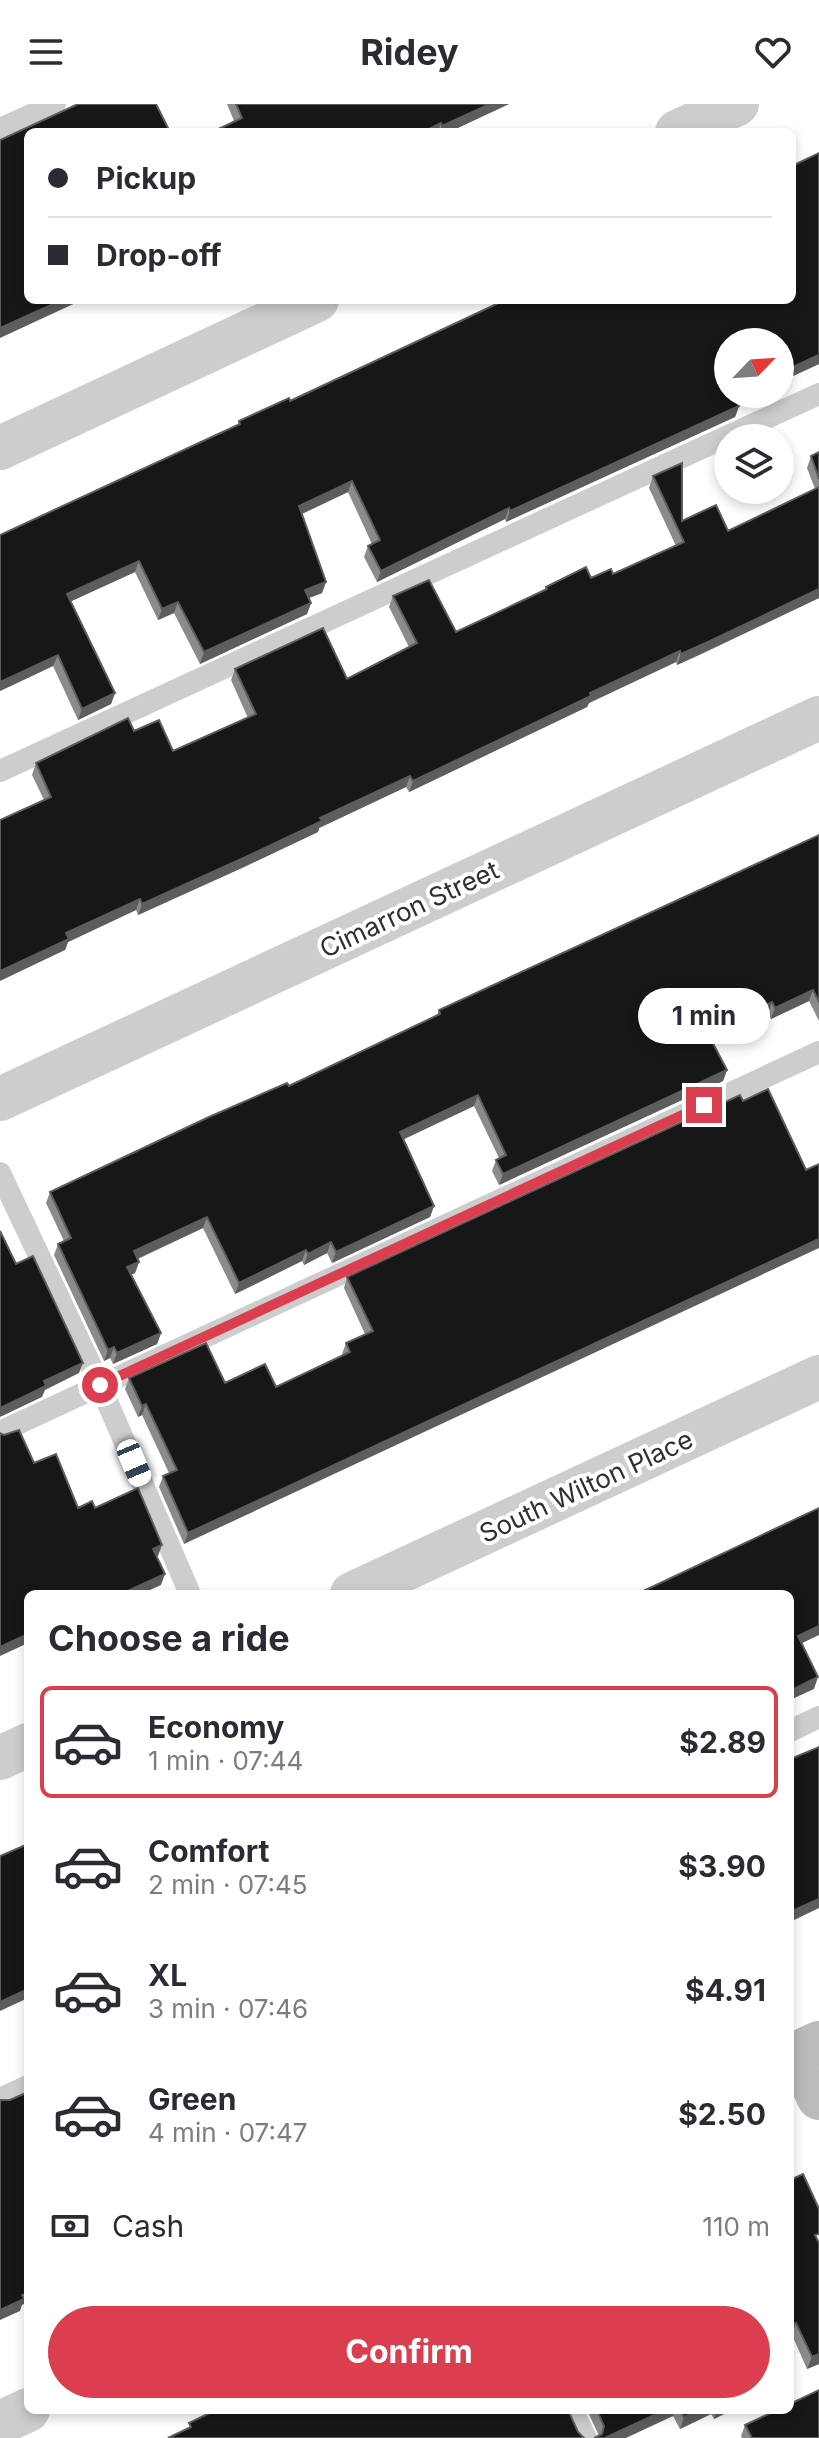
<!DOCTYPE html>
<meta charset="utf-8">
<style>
:root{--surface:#fff;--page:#f7f7f7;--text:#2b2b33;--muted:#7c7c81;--line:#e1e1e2;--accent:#db3f4f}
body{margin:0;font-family:Inter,sans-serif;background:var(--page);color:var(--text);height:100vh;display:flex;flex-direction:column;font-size:30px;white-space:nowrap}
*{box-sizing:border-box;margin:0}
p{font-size:26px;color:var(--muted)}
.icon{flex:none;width:44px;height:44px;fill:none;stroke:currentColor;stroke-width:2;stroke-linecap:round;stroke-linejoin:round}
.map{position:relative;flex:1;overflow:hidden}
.side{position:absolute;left:24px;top:1486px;width:770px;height:824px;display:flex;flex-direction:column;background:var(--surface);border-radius:12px;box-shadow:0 4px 12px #0003}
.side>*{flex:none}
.hud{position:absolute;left:24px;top:24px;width:772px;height:176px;border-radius:12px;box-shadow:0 4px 12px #0003;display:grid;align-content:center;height:176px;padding:0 24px;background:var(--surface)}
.needle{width:52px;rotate:65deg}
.tools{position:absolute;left:714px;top:224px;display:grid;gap:16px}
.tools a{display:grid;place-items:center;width:80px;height:80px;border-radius:50%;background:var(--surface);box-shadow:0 4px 12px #0003;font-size:40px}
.end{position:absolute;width:36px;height:36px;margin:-18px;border:10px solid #db3f4f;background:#fff;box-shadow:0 0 0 4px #fff}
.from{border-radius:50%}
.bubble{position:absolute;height:56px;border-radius:28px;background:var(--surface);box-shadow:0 4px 12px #0003;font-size:26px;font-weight:700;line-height:56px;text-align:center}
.car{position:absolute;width:24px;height:48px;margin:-24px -12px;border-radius:10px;box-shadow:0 0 6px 2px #0007;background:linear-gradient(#fff 24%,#345 0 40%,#fff 0 76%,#345 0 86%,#fff 0)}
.hud b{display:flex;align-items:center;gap:28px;height:76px;font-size:30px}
.hud b+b{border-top:2px solid var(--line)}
.hud i{width:20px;height:20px;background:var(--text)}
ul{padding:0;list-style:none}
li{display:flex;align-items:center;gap:24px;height:112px;margin:0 16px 12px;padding:0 8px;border:4px solid transparent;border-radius:12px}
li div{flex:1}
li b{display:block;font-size:30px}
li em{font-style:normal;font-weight:700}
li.selected{border-color:var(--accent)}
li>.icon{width:72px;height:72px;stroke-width:1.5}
h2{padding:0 24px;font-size:36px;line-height:96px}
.pay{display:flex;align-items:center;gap:20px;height:88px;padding:0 24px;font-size:30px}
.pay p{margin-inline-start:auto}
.action{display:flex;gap:16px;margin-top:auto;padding:16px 24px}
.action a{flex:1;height:92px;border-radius:48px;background:var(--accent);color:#fff;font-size:32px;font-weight:700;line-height:92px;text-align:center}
header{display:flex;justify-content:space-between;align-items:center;height:104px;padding:0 24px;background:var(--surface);font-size:36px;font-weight:700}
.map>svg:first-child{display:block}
</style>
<header><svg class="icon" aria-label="menu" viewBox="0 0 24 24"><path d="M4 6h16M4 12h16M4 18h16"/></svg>Ridey<svg class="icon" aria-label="heart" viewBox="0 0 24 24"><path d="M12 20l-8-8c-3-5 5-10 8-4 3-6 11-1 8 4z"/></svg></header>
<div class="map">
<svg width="819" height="2334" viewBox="0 0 819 2334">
<rect width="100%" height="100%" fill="#fff"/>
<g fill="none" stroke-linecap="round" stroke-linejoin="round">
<path stroke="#cdcdcd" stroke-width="22" d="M0,25L55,0
M0,667L819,290
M0,1069L100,1281L190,1490
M0,1328L819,948
M790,1627L819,1613
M0,1995L28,1982
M572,2306L586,2334"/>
<path stroke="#cdcdcd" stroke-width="44" d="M677,28L737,0
M0,344L317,196
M0,995L819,614
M352,1490L819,1273
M0,1654L28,1641
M0,2319L28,2306"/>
<path stroke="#bababa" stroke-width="44" d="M819,1939L797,1949L819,1994"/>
</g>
<path fill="#8b8b8b" d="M227,0H509L449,28H212L234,17Z
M819,49V260L780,278V238H728V290H755L737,298L739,302L735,313L506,418L505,415L377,478L364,453L368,442L372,440L348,388L302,410L326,478L322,489L309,494L311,499L307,510L200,560L174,509L158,516L135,468L71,497L115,589L111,600L78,616L53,562L0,587V431L237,322L239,317L289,294L290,297L505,196H792V62Z
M819,348V494L704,549L677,561L676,558L589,599L587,603L409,688L406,683L319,724L318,728L244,763L138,811L136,806L68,838L65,846L44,696L32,671L36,659L134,627L173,647L248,614L231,576L235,565L347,575L409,543L389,503L393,492L456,528L544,486L546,483L613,470L676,442L649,384L653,372L682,417L728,427L815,385L807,364L811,352Z
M819,731V917L809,897L771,915L768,909L711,935L727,966L723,977L499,1081L492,1067L496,1056L499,1054L474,1002L403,1035L434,1102L430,1113L332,1159L327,1149L304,1161L302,1157L235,1190L203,1124L138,1155L139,1158L135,1169L131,1171L161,1229L157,1240L113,1260L110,1254L104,1257L54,1151L58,1140L64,1137L46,1099L50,1088L289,982L437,911L439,906Z
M743,997L806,1066L184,1440L159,1383L163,1372L169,1369L142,1311L138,1313L125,1285L129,1274L225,1279L276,1283L342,1252V1250L346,1239L365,1230L344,1184L347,1173Z
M790,2076L819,2260L807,2265L792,2231Z
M587,2306H732L714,2315L711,2310L680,2325L673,2312L599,2332Z
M745,2321L819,2334H742L741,2332Z"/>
<path fill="#5d5d5d" d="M490,0H509L449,28H440L442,22Z
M441,19L438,28H423Z
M62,196H82L0,234V224Z
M819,251V260L780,278V269Z
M735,290H755L729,302L733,291Z
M739,302L735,313L506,418L510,407Z
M352,377L348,388L295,413L299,402Z
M509,404L505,415L377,478L381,467Z
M139,457L135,468L63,501L67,490Z
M326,478L322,489L301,497L305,486Z
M819,485V494L677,561L681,550Z
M178,498L174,509L158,516L162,505Z
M311,499L307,510L200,560L204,548Z
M680,547L676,558L589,599L587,603L409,688L413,677L590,589Z
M58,551L53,562L0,587V578Z
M115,589L111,600L78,616L82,605Z
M410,672L406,683L319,724L318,728L244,763L138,811L142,800Z
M140,795L136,806L68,838L65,846L0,877V867L66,829Z
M813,886L809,897L771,915L775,904Z
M772,898L768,909L703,939L707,928Z
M727,966L723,977L499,1081L503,1070Z
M478,991L474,1002L396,1039L400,1028Z
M434,1102L430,1113L332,1159L336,1148Z
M207,1113L203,1124L130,1158L134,1147Z
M819,1135V1144L184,1440L188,1429Z
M331,1138L327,1149L304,1161L308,1150Z
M306,1146L302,1157L235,1190L239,1179Z
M139,1158L135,1169L123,1174L127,1163Z
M161,1229L157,1240L113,1260L117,1249Z
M114,1243L110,1254L104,1257L108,1246Z
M83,1259L79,1269L45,1286L42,1293L0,1313V1304L44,1277Z
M146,1300L142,1311L138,1313L142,1302Z
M162,1441L158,1452L149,1456L153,1445Z
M165,1470L161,1481L141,1490H121Z
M819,1522V1531L794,1543L798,1532Z
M28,1530V1539L0,1552V1543Z
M818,1573L814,1585L790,1596V1587Z
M819,1795V1804L790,1818V1808Z
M28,1885V1894L0,1907V1898Z
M28,2189V2198L22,2201L20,2207L0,2216V2206Z
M796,2219L792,2231L790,2232V2223Z
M819,2250V2260L807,2265L812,2253Z
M665,2306H675L673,2312L626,2334H605Z
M699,2306H713L711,2310L680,2325L684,2313Z
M717,2306H732L714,2315Z"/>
<path fill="#171717" stroke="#5d5d5d" stroke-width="2" d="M78,0H156L170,28H28V196H62L0,224V36Z
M236,0H490L442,22L441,19L423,28H212L242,14Z
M819,49V251L780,269V238H728V290H735L733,291L739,302L510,407L509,404L381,467L368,442L380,436L352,377L299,402L326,478L305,486L311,499L204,548L178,498L162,505L139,457L67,490L115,589L82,605L58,551L0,578V431L240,320L239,317L289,294L290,297L505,196H792V62Z
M819,348V375L811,352Z
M682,359V417L716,401L728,427L819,383V485L708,538L681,550L680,547L590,589L591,592L413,677L410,672L320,714L322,717L248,752L142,800L140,795L66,829L69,835L0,867V716L51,693L36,659L128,614L134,627L159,616L173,647L256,610L235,565L323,524L347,575L417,539L393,492L429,476L456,528L547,485L546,483L586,463L591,474L611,465L613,470L684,438L653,372Z
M819,731V898L813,886L775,904L772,898L707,928L727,966L503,1070L496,1056L506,1051L478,991L400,1028L434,1102L336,1148L331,1138L308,1150L306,1146L239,1179L207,1113L134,1147L139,1158L127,1163L161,1229L117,1249L114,1243L108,1246L58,1140L71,1134L50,1088L209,1013L287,979L289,982L440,910L439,906Z
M768,985L806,1066L819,1060V1135L188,1429L163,1372L177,1366L146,1300L142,1302L129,1274L206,1239L225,1279L265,1260L276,1283L350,1248L346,1239L373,1227L347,1173L740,991L743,997Z
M0,1127L16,1160L33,1152L83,1259L44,1277L46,1282L0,1304Z
M19,1326L34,1359L56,1350L78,1404L92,1397L95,1404L138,1384L162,1441L153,1445L165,1470L121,1490H28V1530L0,1543V1329L4,1331Z
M819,1404V1522L798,1532L818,1573L790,1587V1490H637Z
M819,1643V1795L790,1808V1648L793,1654Z
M28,1740V1885L0,1898V1752Z
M28,1988V2189L22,2191L24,2195L0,2206V1996H10Z
M803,2070L819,2105V2130L815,2131L819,2139V2250L812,2253L796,2219L790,2223V2076Z
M819,2286V2334H752L745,2321L777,2306H790V2300Z
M216,2306H568L578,2328L584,2334H168L191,2323L189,2319Z
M597,2306H665L605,2334H594L602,2330L604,2322Z
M680,2306H699L684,2313Z"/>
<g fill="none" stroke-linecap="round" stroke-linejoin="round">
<path stroke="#db3f4f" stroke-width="10" d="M100,1281L704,1001"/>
</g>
<g text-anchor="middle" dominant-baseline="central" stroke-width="8" stroke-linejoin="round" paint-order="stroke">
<g font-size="26" fill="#303030" stroke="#fff">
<text transform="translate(409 805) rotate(-25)">Cimarron Street</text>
<text transform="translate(586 1382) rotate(-25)">South Wilton Place</text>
</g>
</g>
</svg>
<div class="tools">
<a><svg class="needle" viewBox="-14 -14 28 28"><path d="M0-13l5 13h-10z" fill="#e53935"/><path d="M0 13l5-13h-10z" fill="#7c7c81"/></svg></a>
<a><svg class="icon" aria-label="layers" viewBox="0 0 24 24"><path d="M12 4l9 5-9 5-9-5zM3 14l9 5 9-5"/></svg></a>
</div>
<i class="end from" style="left:100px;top:1281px"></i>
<i class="end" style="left:704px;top:1001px"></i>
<div class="bubble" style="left:638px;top:884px;width:132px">1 min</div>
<i class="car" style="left:134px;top:1359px;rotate:157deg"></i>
<div class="hud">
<b><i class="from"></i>Pickup</b>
<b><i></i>Drop-off</b>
</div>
<section class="side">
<h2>Choose a ride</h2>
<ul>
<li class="selected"><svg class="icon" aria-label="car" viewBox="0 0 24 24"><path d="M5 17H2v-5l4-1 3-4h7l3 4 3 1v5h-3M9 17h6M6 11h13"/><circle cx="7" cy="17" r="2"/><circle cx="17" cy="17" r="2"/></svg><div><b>Economy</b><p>1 min · 07:44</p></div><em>$2.89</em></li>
<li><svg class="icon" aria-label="car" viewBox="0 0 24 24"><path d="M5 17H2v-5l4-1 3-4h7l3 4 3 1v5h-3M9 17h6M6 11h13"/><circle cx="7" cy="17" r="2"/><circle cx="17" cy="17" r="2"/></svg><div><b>Comfort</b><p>2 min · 07:45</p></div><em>$3.90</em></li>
<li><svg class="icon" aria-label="car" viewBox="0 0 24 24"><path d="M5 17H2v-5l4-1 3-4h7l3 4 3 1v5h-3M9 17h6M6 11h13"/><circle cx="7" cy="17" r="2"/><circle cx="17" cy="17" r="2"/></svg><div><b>XL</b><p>3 min · 07:46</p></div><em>$4.91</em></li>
<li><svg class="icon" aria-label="car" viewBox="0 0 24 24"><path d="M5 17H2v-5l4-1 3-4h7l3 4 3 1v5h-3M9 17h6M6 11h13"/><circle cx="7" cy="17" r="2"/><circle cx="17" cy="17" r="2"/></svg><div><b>Green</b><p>4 min · 07:47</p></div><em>$2.50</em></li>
</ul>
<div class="pay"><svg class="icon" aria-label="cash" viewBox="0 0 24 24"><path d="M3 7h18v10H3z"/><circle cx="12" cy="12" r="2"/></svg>Cash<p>110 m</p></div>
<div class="action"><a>Confirm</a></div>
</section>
</div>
